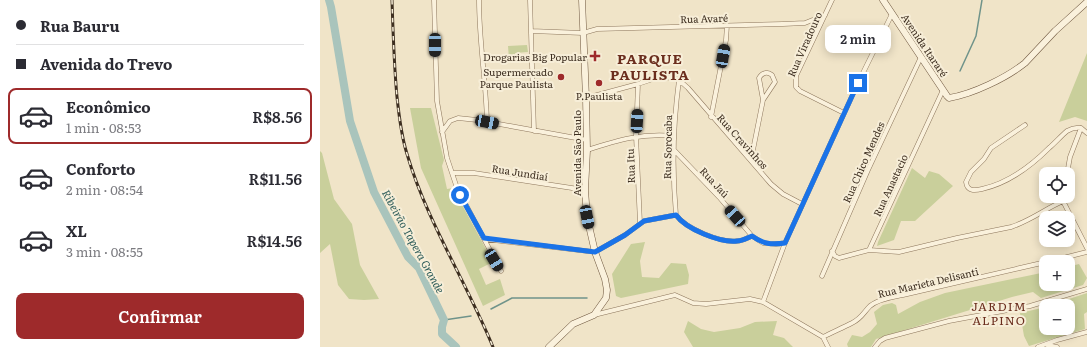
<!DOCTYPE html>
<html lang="pt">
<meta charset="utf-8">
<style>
:root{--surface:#fff;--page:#f2f2f3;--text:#2b2b33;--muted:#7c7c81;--line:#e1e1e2;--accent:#9e2a2b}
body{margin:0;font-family:Literata,serif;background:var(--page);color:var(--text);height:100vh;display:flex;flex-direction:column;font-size:15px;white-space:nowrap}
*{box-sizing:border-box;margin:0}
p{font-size:13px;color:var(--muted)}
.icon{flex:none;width:22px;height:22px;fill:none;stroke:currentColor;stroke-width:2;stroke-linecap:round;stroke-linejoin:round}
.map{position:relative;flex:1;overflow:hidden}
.sheet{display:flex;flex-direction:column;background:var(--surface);width:320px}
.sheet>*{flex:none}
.guide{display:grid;align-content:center;height:88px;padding:0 16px;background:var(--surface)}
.buttons{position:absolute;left:719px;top:167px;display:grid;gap:8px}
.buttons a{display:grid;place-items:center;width:36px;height:36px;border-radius:8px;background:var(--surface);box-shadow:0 2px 10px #0003;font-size:20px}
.end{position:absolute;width:18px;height:18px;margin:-9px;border:5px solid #1a73e8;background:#fff;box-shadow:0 0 0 2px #fff}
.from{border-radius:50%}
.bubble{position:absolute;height:28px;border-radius:8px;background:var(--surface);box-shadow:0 2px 10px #0003;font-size:13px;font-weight:600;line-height:28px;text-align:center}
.car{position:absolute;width:12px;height:24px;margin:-12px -6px;border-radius:5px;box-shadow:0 0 3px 1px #0007;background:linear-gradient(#222 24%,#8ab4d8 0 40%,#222 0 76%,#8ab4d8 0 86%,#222 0)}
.guide b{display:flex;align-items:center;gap:14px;height:38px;font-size:15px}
.guide b+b{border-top:1px solid var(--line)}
.guide i{width:10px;height:10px;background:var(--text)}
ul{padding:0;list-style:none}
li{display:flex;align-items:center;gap:12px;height:56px;margin:0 8px 6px;padding:0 8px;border:2px solid transparent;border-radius:8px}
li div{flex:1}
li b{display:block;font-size:15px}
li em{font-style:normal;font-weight:600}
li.active{border-color:var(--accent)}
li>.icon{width:36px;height:36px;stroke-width:1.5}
.button{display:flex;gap:8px;margin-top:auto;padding:8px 16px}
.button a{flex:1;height:46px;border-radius:8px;background:var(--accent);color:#fff;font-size:16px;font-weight:600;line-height:46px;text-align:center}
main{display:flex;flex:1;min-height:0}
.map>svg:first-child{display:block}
</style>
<main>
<section class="sheet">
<div class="guide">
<b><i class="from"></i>Rua Bauru</b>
<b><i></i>Avenida do Trevo</b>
</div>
<ul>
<li class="active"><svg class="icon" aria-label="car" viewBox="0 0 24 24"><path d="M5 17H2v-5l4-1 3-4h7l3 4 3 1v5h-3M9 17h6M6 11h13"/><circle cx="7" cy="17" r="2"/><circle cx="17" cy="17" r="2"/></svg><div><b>Econômico</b><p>1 min · 08:53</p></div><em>R$8.56</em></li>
<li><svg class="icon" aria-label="car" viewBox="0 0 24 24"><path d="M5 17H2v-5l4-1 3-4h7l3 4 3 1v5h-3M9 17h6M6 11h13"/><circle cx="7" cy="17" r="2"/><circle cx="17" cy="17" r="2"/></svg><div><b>Conforto</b><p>2 min · 08:54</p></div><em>R$11.56</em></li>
<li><svg class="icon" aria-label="car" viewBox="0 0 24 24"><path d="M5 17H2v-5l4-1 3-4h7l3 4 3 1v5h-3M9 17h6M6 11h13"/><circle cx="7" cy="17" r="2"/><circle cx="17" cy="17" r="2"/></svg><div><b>XL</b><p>3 min · 08:55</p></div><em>R$14.56</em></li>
</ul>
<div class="button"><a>Confirmar</a></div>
</section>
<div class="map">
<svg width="767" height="347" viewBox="0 0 767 347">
<rect width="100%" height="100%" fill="#f0e4c8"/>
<path fill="#c9cf9b" d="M207,45L208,52L195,53L194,60L189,59L188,46Z
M767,53V121L755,117L739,122Z
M90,108H111L124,160L122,166L127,189L133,188L173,262L159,269L166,285L180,279L185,295L163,306L101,168Z
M0,151L2,153L14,199L32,224L40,265L59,299L44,300L29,299L18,285L10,244L0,253Z
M592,168L605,178L609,171L619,174L633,186L595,221H581L574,240L557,246L558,242Z
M325,242L320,261L322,277L339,278L351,263L366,264L369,275L368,284L301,298L296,296L292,274L311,244Z
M759,264L767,278L763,285L721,298L713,292L692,297L556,339L551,347H528L527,344L532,335L542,337L550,332L557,324L554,312L563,305L572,303L576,305L578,314L600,302L625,293L726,272V284H748V267Z
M767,293V312L764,314L765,329L709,346L704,336L700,313L726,307V328H748V306H728Z
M368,321L381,329L394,332L420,328L435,322L457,321L453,335L464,338L473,347H373L364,332Z"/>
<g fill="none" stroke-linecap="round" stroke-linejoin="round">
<path stroke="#6f938a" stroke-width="1.5" d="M640,71L656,36L662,0
M171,309L192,298H267
M124,320L151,316"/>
<path stroke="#a9c4bc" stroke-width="8" d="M9,0L11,7L30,121L54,192L88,257L99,268L124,320L122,327V334L136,347"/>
<defs>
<path id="minor" d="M114,0L117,101L127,158L137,188L181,271
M159,0C159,41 166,81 167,122
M210,0L214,131
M512,0L476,76V87L480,91L524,113
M211,31L263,33L277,29L463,24L485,23L505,15
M318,84L316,136L320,223
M266,98L318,84L339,77L353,78L359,80L368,88L451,184L463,194L482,204
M391,117L406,40L407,25
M705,125L671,148L664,159L651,172L646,182C647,191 654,191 662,189C689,183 710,167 729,148C735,143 741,136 747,131C752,128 755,127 761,128
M761,128L767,133
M122,132L130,121L138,118L157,120L267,140
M267,150C298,140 321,133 354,136
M354,150L399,197L432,236L443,243L456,244L465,243
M431,160L443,100L439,78C442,73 447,71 452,75L455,82L443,100
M132,173H154L265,190
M747,174L750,157L761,128
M743,201L767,248
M356,215C352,170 353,125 359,80
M356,215C366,229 401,243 417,241C423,241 427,238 432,236
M164,239L275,252L305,235L324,221L356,215
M549,250L579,252L637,238L691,227C710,221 725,209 743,201
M512,251L515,256L519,258L549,250L623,90
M727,262L767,252
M502,276L548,170L601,57
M443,302L465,243L538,83L572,14
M274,315L355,295L373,303L386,304L430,299L443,302L503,337L508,347
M503,337C513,332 522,328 532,323C542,318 543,313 550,306C558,299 573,297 583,295L726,262
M727,345L737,347
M555,347L560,341L565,338L629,321L710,306L767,289
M718,347L737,340L767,332"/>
<path id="secondary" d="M563,0L627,96L629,98C653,94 686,78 705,63L735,31L767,2
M229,347L253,324L274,315L286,298L287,290L285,279L275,252L267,217L265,190L267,150L266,98L262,0"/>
</defs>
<use href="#minor" stroke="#8d765c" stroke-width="5"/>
<use href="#secondary" stroke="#6f573f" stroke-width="7"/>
<use href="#minor" stroke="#faf1dc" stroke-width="4"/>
<use href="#secondary" stroke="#faf1dc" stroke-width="6"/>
<defs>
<path id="rail" d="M72,0C73,32 74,65 77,97C79,116 81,135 87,154C107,222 146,281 173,347"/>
</defs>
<use href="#rail" stroke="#3d2e20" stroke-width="3"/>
<use href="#rail" stroke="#f7eed8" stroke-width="1.5" stroke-dasharray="4.5" stroke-linecap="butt"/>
</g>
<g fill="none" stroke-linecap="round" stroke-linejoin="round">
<path stroke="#1a73e8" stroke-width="5" d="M140,195L164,238L275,252L305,235L324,221L356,215C366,229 400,243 417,241C423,241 427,238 432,236C443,244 451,245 465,243L538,83"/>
</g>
<g fill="#9e2a2b" stroke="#f7eed8" stroke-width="1.5">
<path d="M273 50h4v4h4v4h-4v4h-4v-4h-4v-4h4z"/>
<circle cx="241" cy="77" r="4"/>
<circle cx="279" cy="83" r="4"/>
</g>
<g text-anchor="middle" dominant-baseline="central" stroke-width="4" stroke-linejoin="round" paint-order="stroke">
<g font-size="10" fill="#3d2e20" stroke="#f7eed8">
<text transform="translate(384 18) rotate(-2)">Rua Avaré</text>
<text transform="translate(484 44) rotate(-66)">Rua Viradouro</text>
<text transform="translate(605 45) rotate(56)">Avenida Itararé</text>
<text transform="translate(423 141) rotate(48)">Rua Cravinhos</text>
<text transform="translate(347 147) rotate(-89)">Rua Sorocaba</text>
<text transform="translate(256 153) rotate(-90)">Avenida São Paulo</text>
<text transform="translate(543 162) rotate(-66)">Rua Chico Mendes</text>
<text transform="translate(310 166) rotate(-92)">Rua Itu</text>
<text transform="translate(200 172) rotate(9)">Rua Jundiaí</text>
<text transform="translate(395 182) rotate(47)">Rua Jaú</text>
<text transform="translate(570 185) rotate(-65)">Rua Anastacio</text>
<text transform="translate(608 282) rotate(-13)">Rua Marieta Delisanti</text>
</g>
<g font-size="10" fill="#3d2e20" stroke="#f7eed8" text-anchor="end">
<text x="267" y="56">Drogarias Big Popular</text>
<text x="233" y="71">Supermercado<tspan x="233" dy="12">Parque Paulista</tspan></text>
<text x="279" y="95" text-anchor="middle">P.Paulista</text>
</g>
<g font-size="11" font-style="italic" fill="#2f5d5a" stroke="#f7eed8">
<text transform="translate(94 241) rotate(61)">Ribeirão Tapera Grande</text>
</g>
<g font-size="12" letter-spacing="1" fill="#6b2e1e" stroke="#f7eed8">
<text x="679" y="306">JARDIM<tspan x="679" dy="14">ALPINO</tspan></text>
</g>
<g font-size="14" font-weight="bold" letter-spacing="1" fill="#6b2e1e" stroke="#f7eed8">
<text x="330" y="58">PARQUE<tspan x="330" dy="16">PAULISTA</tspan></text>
</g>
</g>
</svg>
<div class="buttons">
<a><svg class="icon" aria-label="locate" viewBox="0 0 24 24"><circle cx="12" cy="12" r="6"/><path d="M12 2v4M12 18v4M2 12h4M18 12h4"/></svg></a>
<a><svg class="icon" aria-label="layers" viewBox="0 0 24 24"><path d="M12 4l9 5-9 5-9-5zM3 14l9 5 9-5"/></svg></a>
<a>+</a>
<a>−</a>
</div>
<i class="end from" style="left:140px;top:195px"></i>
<i class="end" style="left:538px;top:83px"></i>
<div class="bubble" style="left:505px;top:25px;width:66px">2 min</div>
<i class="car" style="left:115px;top:45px;rotate:180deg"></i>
<i class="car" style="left:403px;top:56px;rotate:10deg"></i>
<i class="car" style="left:317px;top:121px;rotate:3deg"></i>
<i class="car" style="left:167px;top:122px;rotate:101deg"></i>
<i class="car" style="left:415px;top:216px;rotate:318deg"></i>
<i class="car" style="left:267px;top:217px;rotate:169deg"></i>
<i class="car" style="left:174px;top:260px;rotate:149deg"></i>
</div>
</main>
